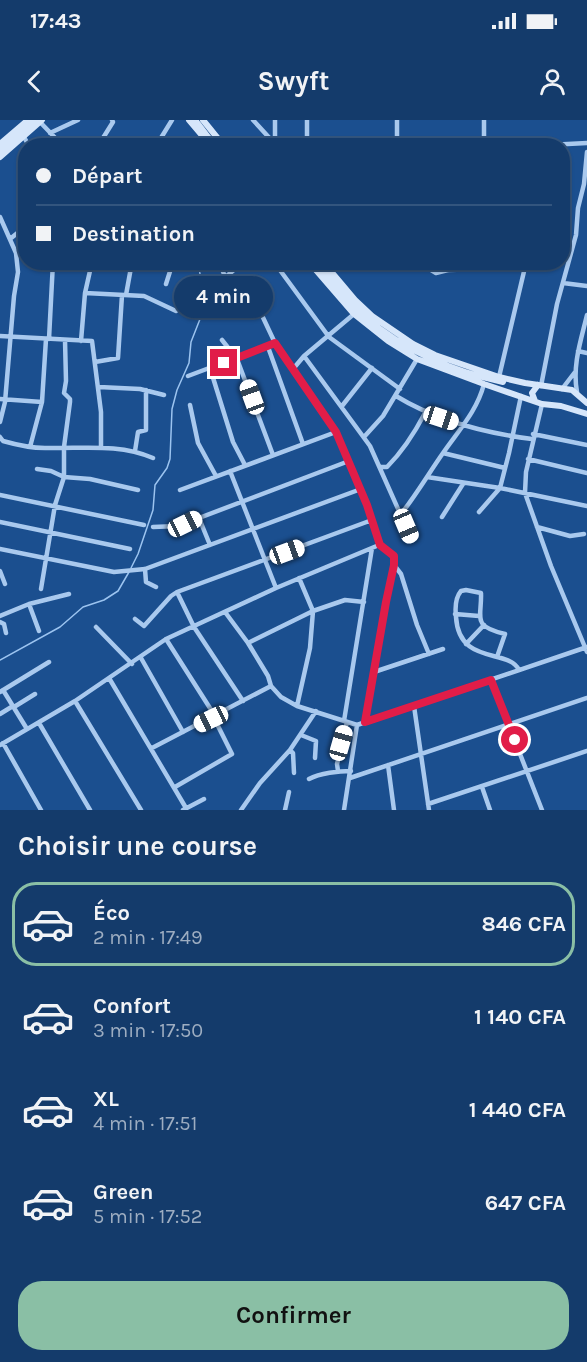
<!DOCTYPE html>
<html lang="fr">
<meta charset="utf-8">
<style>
:root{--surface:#143b6b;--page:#1d4271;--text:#f1f3f6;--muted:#9dadc1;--line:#33557e;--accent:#8abfa5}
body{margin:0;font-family:Karla,sans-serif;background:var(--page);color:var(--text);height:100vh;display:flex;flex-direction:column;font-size:22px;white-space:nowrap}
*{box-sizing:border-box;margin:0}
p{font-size:20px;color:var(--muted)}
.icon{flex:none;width:33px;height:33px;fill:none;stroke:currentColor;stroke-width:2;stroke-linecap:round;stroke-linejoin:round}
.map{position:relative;height:690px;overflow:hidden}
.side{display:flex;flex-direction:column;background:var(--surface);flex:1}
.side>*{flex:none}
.hud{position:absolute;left:18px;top:18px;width:552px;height:132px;border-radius:24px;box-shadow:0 2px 4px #0004,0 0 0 2px var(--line);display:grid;align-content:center;height:132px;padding:0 18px;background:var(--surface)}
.end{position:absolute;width:27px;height:27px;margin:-14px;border:8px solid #e11d48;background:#fff;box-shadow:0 0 0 3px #fff}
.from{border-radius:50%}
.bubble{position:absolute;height:42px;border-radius:21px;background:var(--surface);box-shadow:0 2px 4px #0004,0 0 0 2px var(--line);font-size:20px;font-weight:700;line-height:42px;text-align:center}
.car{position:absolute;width:18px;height:36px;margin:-18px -9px;border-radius:8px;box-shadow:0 0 4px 2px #0007;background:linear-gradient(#fff 24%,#345 0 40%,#fff 0 76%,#345 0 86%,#fff 0)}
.hud b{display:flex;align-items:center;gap:21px;height:57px;font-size:22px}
.hud b+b{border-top:2px solid var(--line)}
.hud i{width:15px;height:15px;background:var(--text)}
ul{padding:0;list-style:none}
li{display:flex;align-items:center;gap:18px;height:84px;margin:0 12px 9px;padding:0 6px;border:3px solid transparent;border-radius:24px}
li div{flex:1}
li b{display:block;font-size:22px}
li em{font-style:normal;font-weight:700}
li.active{border-color:var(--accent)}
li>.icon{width:54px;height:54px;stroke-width:1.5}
h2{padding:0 18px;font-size:27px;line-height:72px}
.primary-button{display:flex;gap:12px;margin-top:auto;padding:12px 18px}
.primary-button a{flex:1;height:69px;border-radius:24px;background:var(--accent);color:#111;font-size:24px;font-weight:700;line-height:69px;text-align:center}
.status{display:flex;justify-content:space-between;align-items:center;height:42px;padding:0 30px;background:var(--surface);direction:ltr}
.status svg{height:16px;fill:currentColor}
header{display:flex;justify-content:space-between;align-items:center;height:78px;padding:0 18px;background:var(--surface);font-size:27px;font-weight:700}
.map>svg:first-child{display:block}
</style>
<div class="status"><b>17:43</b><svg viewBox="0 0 49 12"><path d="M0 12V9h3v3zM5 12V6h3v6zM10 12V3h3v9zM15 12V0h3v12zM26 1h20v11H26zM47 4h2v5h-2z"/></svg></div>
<header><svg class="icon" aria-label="back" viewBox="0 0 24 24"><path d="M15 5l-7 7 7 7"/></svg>Swyft<svg class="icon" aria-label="person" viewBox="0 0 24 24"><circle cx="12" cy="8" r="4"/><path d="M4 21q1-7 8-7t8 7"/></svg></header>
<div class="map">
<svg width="587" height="690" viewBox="0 0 587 690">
<rect width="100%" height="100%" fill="#1b4f8f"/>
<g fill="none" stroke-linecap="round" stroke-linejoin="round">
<path stroke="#9cc4f0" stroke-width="1.5" d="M131,448L138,434L153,390L155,365L167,348L170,339L172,289L177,270L189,243L191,222L202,194L203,172L198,142
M0,540L60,507L83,487L104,480L118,471L129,452"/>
<path stroke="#a9c9ee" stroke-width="4.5" d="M253,0L275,24
M275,0V23
M40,2L63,26
M50,13L78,0
M24,17L29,26
M98,26L113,2L112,0
M156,26L172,0
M307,26V0
M397,26V0
M484,26V0
M529,26L587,23
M0,97L16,133L18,152L14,176L5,282L0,302
M10,119L26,106
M219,142L226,159
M243,142L228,155L227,162L259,189L275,223L336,312L361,369L379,425L394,436V445L386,482L365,602
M274,142L329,217L400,269
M418,142L436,153L448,150L485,149L496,142
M524,142H548
M448,150L454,142
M563,163L587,166
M166,164L173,142
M203,172L227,162
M85,173L144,176L176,191
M126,175L132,142
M0,216L92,221L101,292V327
M49,219L53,142
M222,220L237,239L273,335
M81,221L85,173L92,142
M268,227L303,324
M578,231L587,233
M304,236L370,326L411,418
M95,242L118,238L122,175
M210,248L233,322L245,345
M293,249L304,236L354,194
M188,256L270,225
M499,257L526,143
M541,266L557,184L576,115L578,88L584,64L587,32
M99,267L140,269L164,275
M562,269L575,252
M577,272C572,246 581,220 587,195
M396,276C437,301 485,313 532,319
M0,279L42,282
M542,284L526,352L525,373L551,446L587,532
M190,285L198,323L216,356
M342,286L372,248
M533,314L587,325
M0,317L3,321C17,325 30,328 45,328C82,329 118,323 153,338
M364,317L383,296L417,239
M30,327L42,282L46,219
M135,331L138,312L146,310V270
M443,333L505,348
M528,339L587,353
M381,347H387C402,332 415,312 425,293
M37,349L51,351L64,357L90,359L138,370
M230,351L276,468
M427,357L500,368L587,386
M180,370L336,312
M0,375L144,405
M479,392L500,368L509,333L521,276
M401,394C416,375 429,353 443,333C459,310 477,291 484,264
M442,397L463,364
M199,398L210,425
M0,402L130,429
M153,407L178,406L349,341
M537,407L570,416L584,414
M0,429L114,452L145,449L361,369
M394,445L401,454L417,505L429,534
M145,449L146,462L156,467
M0,451L5,464
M41,469L55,385L64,357V327L70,282V279L64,273L66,261L65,220
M177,472L194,507L243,581
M29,484L39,511
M225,492L248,523L268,556L271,566L281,577L297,586L357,605L587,527
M455,494L479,496
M0,496L29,484L69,474
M135,499L144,506L171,476L177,472L372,400
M0,502L4,504L6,513
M96,507L132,544
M166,519L215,596
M248,523L313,491L345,480L364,482
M466,524L484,505
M497,537L505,514C471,506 482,498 481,473L466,470L461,471C455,478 455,488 456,497C459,546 509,528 519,550
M141,538L183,612
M374,552L443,529
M109,558L186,688
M491,560L542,690
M3,570L27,609
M0,572L49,542
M75,581L141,690
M297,586L310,528L313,491L299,458
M414,586L429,690
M14,587L35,574
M0,594L13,586
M344,601L372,428
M39,603L90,690
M301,615L316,621L315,638
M3,623L41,690
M0,625L75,581L166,519L276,468L379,425
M152,628L271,566
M290,630L293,633L294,653
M388,645L394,690
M338,651L337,644L347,602
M350,658L587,578
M309,659C320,653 339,651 351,651
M175,667L232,634L218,606L211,599
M482,667L490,690
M428,684L587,631
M183,690L204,679
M241,690L260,663L290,630L316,591
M285,690L289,672
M344,690L357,605"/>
<path stroke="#d6e6fa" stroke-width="6" d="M189,0L211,26
M195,0L215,26
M203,0L224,26
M0,24L28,0
M0,31L35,0
M0,37L42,0
M309,142L354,194L388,221L417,239L484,264L542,284L561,286L587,294
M316,142C331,161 347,181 365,197C403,230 454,252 503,262
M323,142L355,180L372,196L413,224L435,235L499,257L525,263L572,270L587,283
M535,281L532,273L538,265"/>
</g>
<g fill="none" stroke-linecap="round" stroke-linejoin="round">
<path stroke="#e11d48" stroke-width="8" d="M224,243L275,223L336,312L367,385L380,425L394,436V445L386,482L365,602L491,560L515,620"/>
</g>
</svg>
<i class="end from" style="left:515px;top:620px"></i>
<i class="end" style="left:224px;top:243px"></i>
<div class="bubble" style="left:174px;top:156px;width:99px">4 min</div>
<i class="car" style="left:252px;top:277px;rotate:340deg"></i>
<i class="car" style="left:441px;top:298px;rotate:108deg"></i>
<i class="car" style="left:185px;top:404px;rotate:64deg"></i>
<i class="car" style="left:406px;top:406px;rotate:157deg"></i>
<i class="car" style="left:287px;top:432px;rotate:70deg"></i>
<i class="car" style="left:211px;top:599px;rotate:245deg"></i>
<i class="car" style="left:341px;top:623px;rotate:16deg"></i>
<div class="hud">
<b><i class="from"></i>Départ</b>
<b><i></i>Destination</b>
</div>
</div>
<section class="side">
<h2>Choisir une course</h2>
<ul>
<li class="active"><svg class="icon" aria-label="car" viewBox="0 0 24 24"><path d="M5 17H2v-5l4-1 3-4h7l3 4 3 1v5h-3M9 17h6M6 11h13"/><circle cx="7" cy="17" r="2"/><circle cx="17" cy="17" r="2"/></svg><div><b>Éco</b><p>2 min · 17:49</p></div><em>846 CFA</em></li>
<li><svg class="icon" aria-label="car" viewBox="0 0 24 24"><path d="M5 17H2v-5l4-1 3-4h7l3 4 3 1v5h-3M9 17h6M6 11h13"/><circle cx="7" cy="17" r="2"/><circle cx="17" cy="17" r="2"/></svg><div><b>Confort</b><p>3 min · 17:50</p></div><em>1 140 CFA</em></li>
<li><svg class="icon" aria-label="car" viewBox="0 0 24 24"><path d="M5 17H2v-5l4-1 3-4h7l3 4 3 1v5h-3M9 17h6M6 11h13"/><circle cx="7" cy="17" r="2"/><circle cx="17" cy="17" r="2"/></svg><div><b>XL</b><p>4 min · 17:51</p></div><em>1 440 CFA</em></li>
<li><svg class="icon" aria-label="car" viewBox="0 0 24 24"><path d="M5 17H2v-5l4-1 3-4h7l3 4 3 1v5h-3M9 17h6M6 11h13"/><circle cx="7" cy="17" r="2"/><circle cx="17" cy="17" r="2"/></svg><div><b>Green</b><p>5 min · 17:52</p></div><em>647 CFA</em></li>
</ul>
<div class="primary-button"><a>Confirmer</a></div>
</section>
